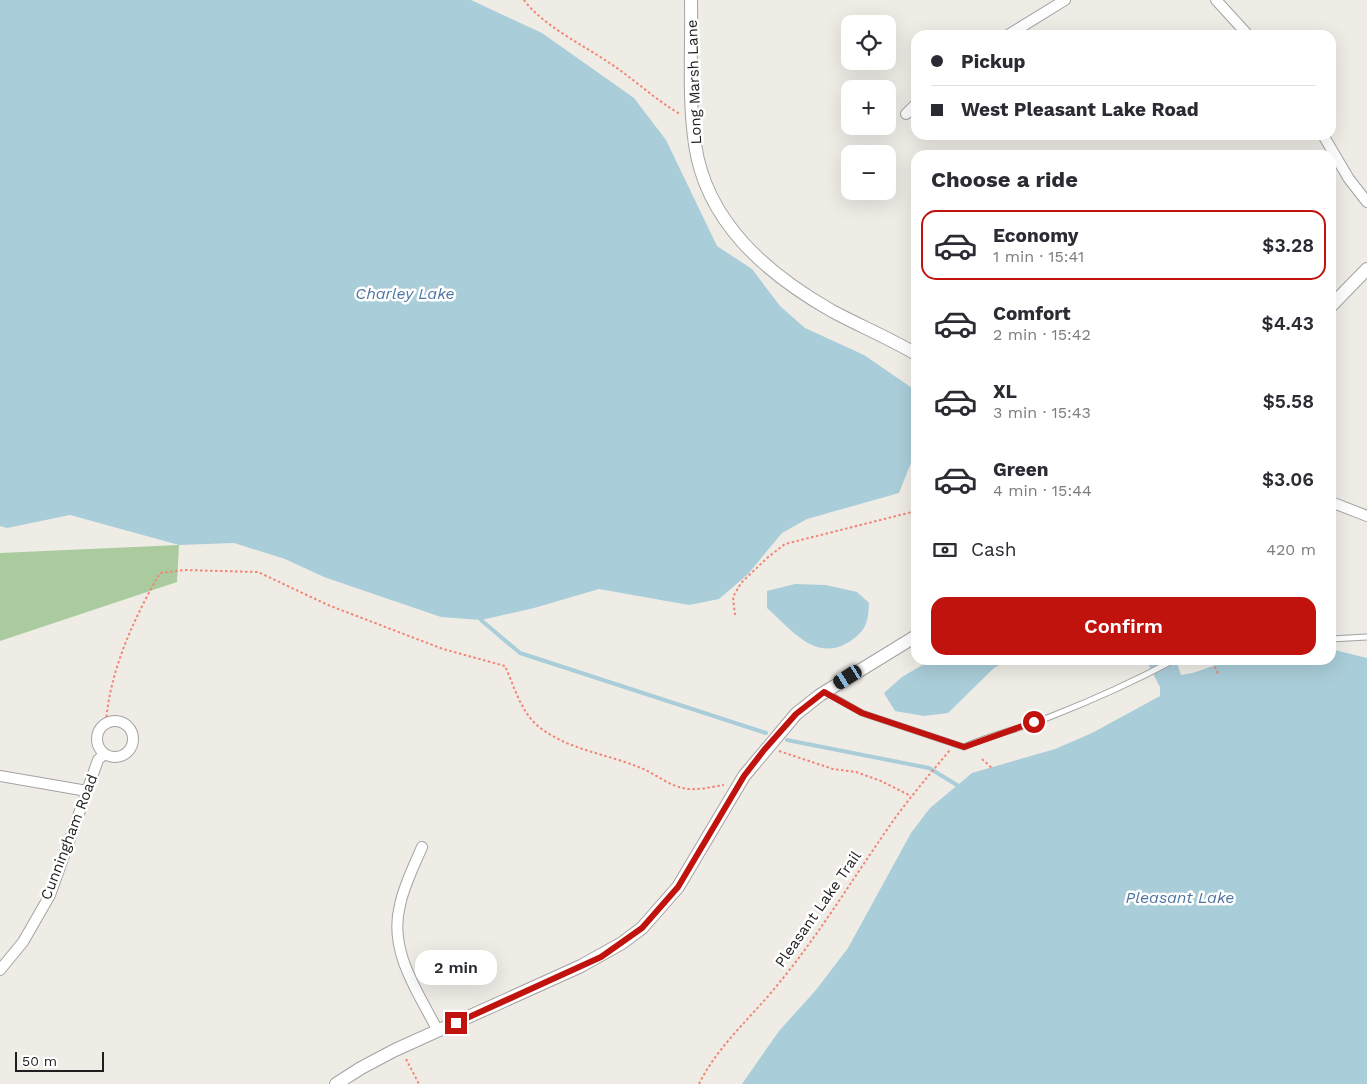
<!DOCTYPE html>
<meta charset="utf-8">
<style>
:root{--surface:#fff;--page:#f7f7f7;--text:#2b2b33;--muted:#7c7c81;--line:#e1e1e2;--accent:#c0130e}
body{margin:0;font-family:"Work Sans",sans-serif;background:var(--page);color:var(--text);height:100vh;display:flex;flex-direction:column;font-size:19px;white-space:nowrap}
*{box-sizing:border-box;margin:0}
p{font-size:16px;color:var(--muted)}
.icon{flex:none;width:28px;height:28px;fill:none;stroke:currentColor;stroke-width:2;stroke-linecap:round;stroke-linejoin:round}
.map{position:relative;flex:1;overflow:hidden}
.drawer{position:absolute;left:911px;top:150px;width:425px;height:515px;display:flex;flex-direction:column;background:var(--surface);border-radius:15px;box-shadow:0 5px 20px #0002}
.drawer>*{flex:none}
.top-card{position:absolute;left:911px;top:30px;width:425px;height:110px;border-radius:15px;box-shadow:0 5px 20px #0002;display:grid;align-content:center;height:110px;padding:0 20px;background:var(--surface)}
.buttons{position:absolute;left:841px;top:15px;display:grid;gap:10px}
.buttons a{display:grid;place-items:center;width:55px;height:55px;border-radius:10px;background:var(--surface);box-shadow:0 5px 20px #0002;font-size:25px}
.scale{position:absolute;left:15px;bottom:12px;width:89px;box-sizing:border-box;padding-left:5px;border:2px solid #1f1f1f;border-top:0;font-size:14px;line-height:18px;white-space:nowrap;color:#1f1f1f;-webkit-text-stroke:4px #fff;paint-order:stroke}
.end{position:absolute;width:22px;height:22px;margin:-11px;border:6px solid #c0130e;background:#fff;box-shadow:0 0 0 2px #fff}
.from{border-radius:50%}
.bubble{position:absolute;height:35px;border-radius:15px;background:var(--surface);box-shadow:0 5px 20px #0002;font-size:16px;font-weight:600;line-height:35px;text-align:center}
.car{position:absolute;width:15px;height:30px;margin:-15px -8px;border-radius:6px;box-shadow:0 0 4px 1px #0007;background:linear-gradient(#222 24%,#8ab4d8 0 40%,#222 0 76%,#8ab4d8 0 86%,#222 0)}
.top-card b{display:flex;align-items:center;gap:18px;height:48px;font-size:19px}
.top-card b+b{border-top:1px solid var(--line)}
.top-card i{width:12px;height:12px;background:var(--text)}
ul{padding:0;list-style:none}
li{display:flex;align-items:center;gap:15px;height:70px;margin:0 10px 8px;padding:0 10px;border:2px solid transparent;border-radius:15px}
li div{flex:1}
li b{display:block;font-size:19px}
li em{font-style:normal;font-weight:600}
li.current{border-color:var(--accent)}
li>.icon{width:45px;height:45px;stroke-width:1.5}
h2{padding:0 20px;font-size:22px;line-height:60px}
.pay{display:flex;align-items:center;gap:12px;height:55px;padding:0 20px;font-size:19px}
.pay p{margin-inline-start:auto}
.button{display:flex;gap:10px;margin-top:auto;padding:10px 20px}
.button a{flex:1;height:58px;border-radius:15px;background:var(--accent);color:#fff;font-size:20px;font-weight:600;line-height:58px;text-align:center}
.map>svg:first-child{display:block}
</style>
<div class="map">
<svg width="1367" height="1084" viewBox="0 0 1367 1084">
<rect width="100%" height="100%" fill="#efece6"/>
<path fill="#a9cb9d" d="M179,545L177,582L0,641V553Z"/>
<path fill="#a9cdd9" d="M0,0H471L542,33L634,98L666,140L717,246L752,269L780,306L805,328L864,355L912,388L916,450L899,493L807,519L782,533L748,574L719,599L689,605L599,589L534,608L481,620L441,617L324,577L285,559L234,543L179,545L70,515L7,528L0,526Z
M795,584L826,585L857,592L869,603C868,622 867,630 849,642C815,663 791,629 767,608V591Z
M1331,649L1367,658V1084H742L779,1031L816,990L848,948L911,833L930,808L972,773L1055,749L1092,733L1160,696V687L1146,660H1176L1181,675C1199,673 1214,664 1232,660H1331Z
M931,660H1009L994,668L948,713L924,716L895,711L884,693L902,677Z"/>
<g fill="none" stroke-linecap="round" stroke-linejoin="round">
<path stroke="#a9cdd9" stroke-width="4" d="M481,620L520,653L766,733
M787,740L929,768L957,785"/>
<defs>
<path id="service" d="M1331,639L1367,637
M827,693L862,713L964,747C993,734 1023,728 1052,716C1093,700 1135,681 1174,660"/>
<path id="minor" d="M1216,0L1248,35
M1008,35L1065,0
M906,114L916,104
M1323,135L1349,179L1367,202
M1331,502L1367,516
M97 739a18 18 0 1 1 36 0a18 18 0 1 1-36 0Z
M0,776L87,791
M422,847C414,866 404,885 400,905C388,951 418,992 438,1031
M0,970L23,942L50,895L98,760L104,754"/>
<path id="tertiary" d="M691,0C692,47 688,98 695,144C706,222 767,274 832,311C860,326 889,338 916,354
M1331,306L1367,269
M336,1084L361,1068L395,1050L581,966L622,943L642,928L678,887L744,776L796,714L820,695L916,636"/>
</defs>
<use href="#service" stroke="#a3a3a3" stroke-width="7"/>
<use href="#minor" stroke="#a3a3a3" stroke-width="12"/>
<use href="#tertiary" stroke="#a3a3a3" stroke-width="14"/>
<path stroke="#f08675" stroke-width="2" stroke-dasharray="2.5 2.5" stroke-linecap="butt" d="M524,0C542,25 583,45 608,62C633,78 654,99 680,114
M735,615L733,597L741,583L767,558L785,544L916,511
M1213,662L1218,674
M106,722C110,670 134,618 160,573L184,570L258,572L328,605L443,649L505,666C514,686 521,712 538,726C567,750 608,754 641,768C654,773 665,783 679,787C692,792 710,787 724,785
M779,751L833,769L856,772L881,781L911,796
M982,759L993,769
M406,1059L419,1084
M699,1084C718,1045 753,1016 779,983C821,932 855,875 893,821C910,797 930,774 950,750"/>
<use href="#service" stroke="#fff" stroke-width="5"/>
<use href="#minor" stroke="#fff" stroke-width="10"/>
<use href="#tertiary" stroke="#fff" stroke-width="12"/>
</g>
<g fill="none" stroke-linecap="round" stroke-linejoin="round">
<path stroke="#c0130e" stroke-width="6" d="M456,1023L601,957L642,928L678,887L744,776L764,750L796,714L824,692L862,713L964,747L1034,722"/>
</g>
<g text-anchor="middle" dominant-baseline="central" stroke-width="5" stroke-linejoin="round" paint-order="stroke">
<g font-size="15" fill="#1f1f1f" stroke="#fff">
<text transform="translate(694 82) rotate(-92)">Long Marsh Lane</text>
<text transform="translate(69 837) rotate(-69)">Cunningham Road</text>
<text transform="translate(818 909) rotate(-55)">Pleasant Lake Trail</text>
</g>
<g font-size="16" font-style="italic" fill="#4e75a0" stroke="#fff">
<text x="405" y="293">Charley Lake</text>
<text x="1180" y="897">Pleasant Lake</text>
</g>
</g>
</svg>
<div class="buttons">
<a><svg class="icon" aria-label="locate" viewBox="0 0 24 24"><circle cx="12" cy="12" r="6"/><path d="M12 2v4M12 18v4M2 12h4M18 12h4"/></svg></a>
<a>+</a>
<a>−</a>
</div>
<div class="scale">50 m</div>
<i class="end from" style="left:1034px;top:722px"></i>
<i class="end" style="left:456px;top:1023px"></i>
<div class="bubble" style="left:415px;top:950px;width:82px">2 min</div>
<i class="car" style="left:848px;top:677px;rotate:238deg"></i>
<div class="top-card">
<b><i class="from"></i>Pickup</b>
<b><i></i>West Pleasant Lake Road</b>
</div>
<section class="drawer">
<h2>Choose a ride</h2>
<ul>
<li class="current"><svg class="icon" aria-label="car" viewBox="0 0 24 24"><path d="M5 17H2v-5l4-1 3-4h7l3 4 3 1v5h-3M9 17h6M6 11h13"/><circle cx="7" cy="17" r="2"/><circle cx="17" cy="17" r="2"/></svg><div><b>Economy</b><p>1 min · 15:41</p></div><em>$3.28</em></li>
<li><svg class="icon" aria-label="car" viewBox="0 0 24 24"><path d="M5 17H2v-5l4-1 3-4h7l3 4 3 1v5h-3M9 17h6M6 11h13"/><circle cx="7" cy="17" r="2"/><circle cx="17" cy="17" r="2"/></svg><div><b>Comfort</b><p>2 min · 15:42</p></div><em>$4.43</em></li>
<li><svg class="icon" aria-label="car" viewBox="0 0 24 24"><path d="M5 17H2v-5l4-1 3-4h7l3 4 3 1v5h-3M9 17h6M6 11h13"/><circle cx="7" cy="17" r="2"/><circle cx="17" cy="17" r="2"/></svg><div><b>XL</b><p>3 min · 15:43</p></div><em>$5.58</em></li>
<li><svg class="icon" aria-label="car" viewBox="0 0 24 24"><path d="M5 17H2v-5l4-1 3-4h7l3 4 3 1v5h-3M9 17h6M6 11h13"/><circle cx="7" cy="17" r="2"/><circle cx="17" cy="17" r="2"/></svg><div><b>Green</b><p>4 min · 15:44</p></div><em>$3.06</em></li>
</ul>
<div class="pay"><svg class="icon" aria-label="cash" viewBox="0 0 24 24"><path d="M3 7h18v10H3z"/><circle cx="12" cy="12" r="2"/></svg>Cash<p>420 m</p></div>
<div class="button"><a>Confirm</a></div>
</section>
</div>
